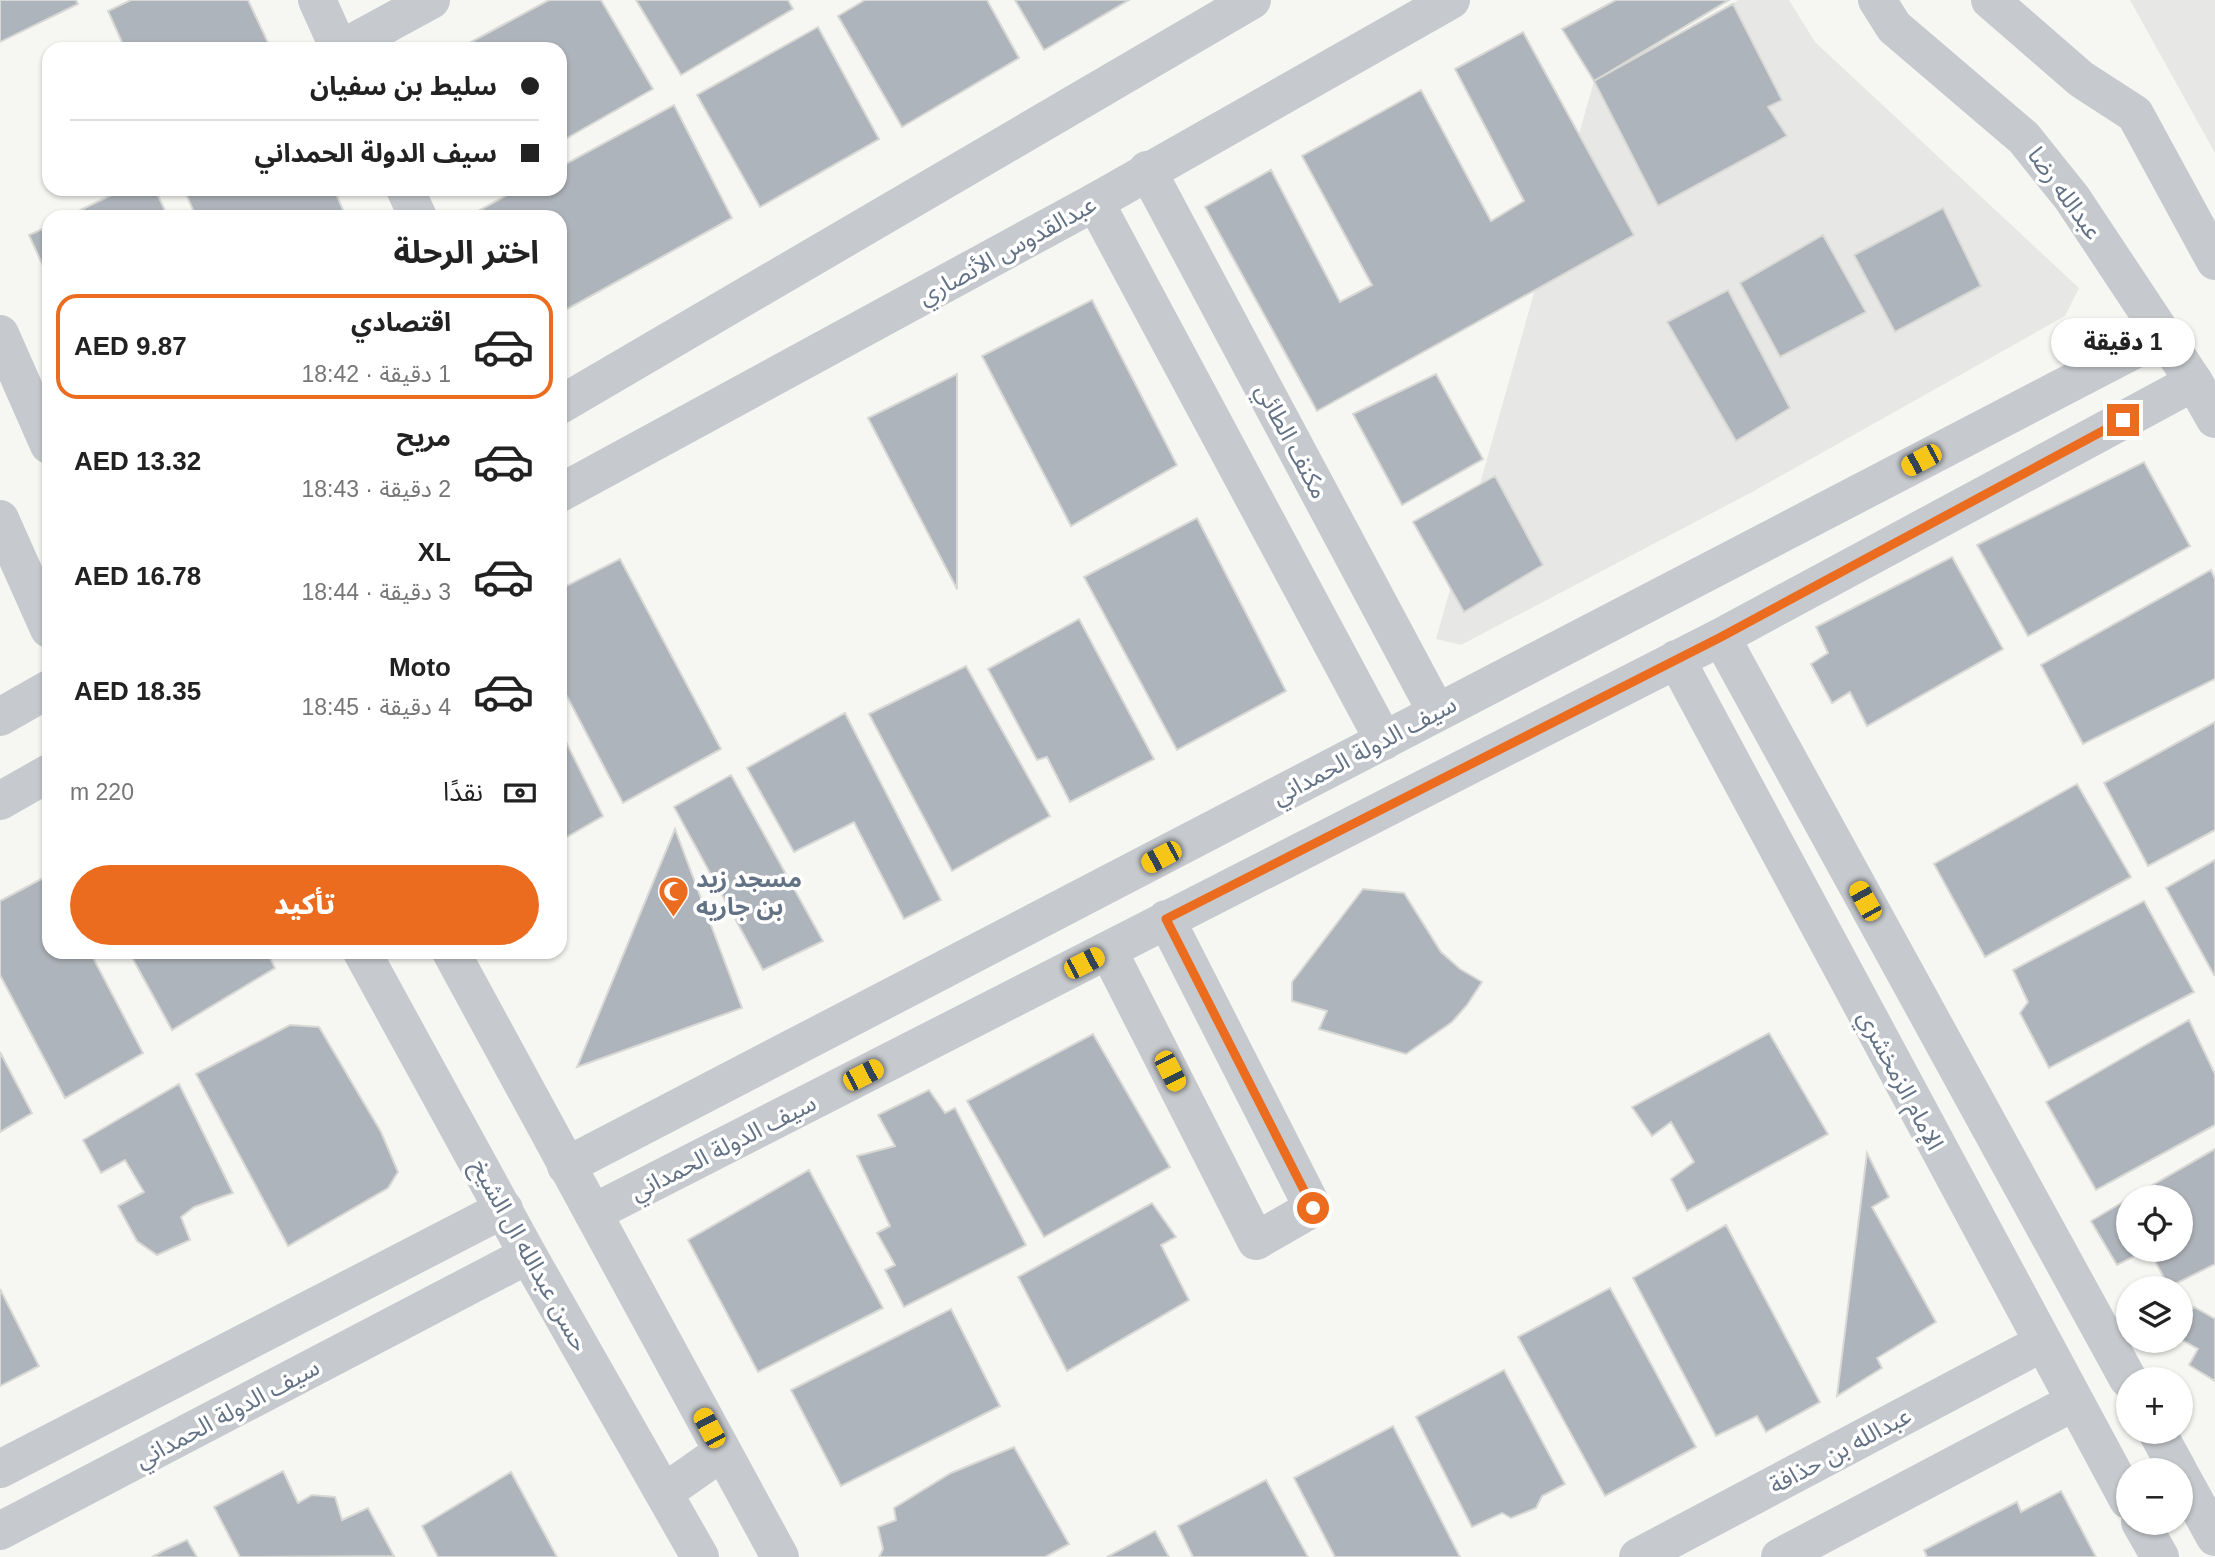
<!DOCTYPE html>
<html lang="ar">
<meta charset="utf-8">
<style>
:root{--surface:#fff;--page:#f6f6f6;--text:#222;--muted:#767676;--line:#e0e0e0;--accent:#eb6c1e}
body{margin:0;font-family:Arial,"Noto Sans Arabic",sans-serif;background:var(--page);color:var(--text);direction:rtl;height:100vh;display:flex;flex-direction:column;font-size:26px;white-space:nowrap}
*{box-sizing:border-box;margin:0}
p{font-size:23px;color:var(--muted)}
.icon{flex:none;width:38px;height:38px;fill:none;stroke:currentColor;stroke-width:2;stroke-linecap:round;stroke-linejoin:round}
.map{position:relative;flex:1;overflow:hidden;direction:ltr}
.sheet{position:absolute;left:42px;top:210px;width:525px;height:749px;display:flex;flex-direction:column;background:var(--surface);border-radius:21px;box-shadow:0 2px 5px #0004;direction:rtl}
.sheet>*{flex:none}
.top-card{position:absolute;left:42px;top:42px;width:525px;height:154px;border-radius:21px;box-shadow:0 2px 5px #0004;direction:rtl;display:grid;align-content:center;height:154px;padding:0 28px;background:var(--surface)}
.fabs{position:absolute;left:2116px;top:1185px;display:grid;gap:14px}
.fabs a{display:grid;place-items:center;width:77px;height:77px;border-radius:50%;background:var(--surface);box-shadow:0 2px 5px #0004;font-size:35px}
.end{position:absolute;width:32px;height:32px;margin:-16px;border:9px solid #eb6c1e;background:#fff;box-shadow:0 0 0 4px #fff}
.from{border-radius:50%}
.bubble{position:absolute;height:49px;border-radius:24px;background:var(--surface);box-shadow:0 2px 5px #0004;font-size:23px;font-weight:800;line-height:49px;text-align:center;direction:rtl}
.car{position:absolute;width:21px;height:42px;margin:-21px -10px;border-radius:9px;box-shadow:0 0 5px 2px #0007;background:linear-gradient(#f5c518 24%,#345 0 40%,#f5c518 0 76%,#345 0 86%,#f5c518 0)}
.top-card b{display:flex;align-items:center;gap:24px;height:66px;font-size:26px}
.top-card b+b{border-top:2px solid var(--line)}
.top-card i{width:18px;height:18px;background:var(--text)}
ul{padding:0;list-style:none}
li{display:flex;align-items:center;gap:21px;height:105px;margin:0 14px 10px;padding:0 14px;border:4px solid transparent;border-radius:21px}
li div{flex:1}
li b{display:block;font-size:26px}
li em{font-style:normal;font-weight:800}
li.selected{border-color:var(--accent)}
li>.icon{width:63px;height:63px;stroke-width:1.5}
h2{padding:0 28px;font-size:32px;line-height:84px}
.pay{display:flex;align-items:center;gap:18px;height:77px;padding:0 28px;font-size:26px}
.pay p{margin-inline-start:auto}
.action{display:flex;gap:14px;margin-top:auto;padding:14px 28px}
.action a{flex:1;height:80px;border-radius:42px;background:var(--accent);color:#fff;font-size:28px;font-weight:800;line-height:80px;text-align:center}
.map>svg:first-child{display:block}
</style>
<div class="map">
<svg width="2215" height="1557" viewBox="0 0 2215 1557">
<rect width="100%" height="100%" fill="#f6f7f3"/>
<path fill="#e7e8e6" d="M1739,0H1789L1815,42L2079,288L2065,316L1754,491L1461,645L1436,639L1594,81Z
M2130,0H2215V153Z"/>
<path fill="#aeb4bb" stroke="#d8d8d5" stroke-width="2" d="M0,0H76L78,4L0,42Z
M131,0H248L271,49H125L108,11Z
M549,0H601L653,89L560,142V49H458Z
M636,0H788L793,9L681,75Z
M865,0H987L1019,58L902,127L838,16Z
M1015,0H1129L1044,50Z
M1616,0H1729L1594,81L1562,29Z
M1733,4L1782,100L1768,107L1787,136L1658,206L1594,81Z
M818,27L879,139L760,207L697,95Z
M1523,32L1634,235L1317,411L1205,207L1271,170L1340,302L1372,285L1302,156L1421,90L1491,221L1524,201L1455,69Z
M674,105L732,218L560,313V217H472L471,215L518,189H560V167Z
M124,189H155L168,217H66Z
M184,189H334L346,217H196Z
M1943,208L1981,286L1895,332L1854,255Z
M49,226V279L29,235Z
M1823,235L1866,312L1780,357L1740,283Z
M1728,290L1790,408L1736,441L1667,322Z
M1092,300L1177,465L1071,526L982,356Z
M957,374V589L868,418Z
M1436,374L1483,459L1402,505L1353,414Z
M2144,462L2190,546L2028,636L1977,545Z
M1495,476L1543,565L1464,612L1413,522Z
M1197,518L1286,691L1177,750L1084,577Z
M1952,557L2003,649L1867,726L1850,692L1832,703L1811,664L1828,653L1816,627Z
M620,559L721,749L623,803L560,683V589Z
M2211,570L2215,579V679L2083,744L2041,665Z
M1079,619L1154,759L1070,802L1047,757L1037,760L988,669Z
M966,666L1050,816L952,871L869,714Z
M845,713L941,900L904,919L854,822L794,852L747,768Z
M2215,722V830L2148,866L2104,783Z
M560,730L603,816L560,841Z
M731,775L823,941L763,970L674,807Z
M2077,784L2131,877L1985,957L1934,864Z
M675,829L742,1008L577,1067Z
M2215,860V975H2214L2166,888Z
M49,875V952H90L143,1053L65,1098L0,975V901Z
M1363,889L1404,893L1441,952L1460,969L1482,982L1467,1005L1452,1022L1406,1054L1319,1029L1327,1011L1292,1001V982Z
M2144,901L2194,992L2049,1068L2020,1013L2028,1002L2013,970Z
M129,952H267L275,968L172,1030Z
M2189,1020L2215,1074V1125L2096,1190L2046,1102Z
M290,1025L319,1027L381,1132L398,1172L388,1188L288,1246L196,1074Z
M1769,1033L1828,1134L1687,1211L1671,1179L1694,1162L1671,1122L1652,1136L1632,1107Z
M1093,1034L1170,1167L1044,1237L967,1101Z
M0,1052L32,1113L0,1132Z
M179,1084L233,1193L194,1207L181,1217L190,1240L157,1255L137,1241L118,1206L144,1192L125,1160L101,1173L83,1140Z
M929,1090L945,1113L955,1108L1026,1245L904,1307L885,1270L895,1265L877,1233L890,1226L857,1156L895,1146L878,1115Z
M2215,1149V1264L2169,1287L2149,1250H2180V1197H2132Z
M1867,1153L1889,1197L1872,1207L1936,1322L1877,1358L1882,1368L1837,1396Z
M809,1170L883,1308L758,1372L688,1240Z
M2128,1199V1250H2147L2117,1265L2091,1221Z
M1152,1203L1176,1237L1161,1245L1189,1300L1067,1371L1018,1277Z
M1726,1225L1820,1402L1766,1432L1757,1416L1716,1436L1633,1278Z
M1610,1288L1696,1447L1605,1496L1518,1337Z
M0,1289L39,1366L0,1386Z
M2194,1307L2215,1319V1381L2189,1365L2198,1349L2180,1339V1320Z
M951,1309L1000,1406L841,1486L791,1390Z
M1504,1370L1565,1484L1542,1496L1536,1508L1511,1518L1502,1513L1472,1527L1416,1417Z
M1393,1426L1460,1557H1335L1294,1478Z
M1014,1447L1069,1544L1045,1557H879L883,1549L878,1527L896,1520L894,1508L951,1473Z
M283,1471L298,1503L312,1495L335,1497L342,1520L368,1508L394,1556L240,1557L214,1507Z
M511,1472L557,1557H438L422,1526Z
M1266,1480L1308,1557H1193L1178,1526Z
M2061,1491L2096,1557H1927L1924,1550L2017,1502L2021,1512Z
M1155,1531L1169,1557H1107Z
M187,1540L197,1557H152L165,1550Z"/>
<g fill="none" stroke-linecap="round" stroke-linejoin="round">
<path stroke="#c6c9cd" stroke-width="38" d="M317,0L339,49
M341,49L431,0
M1147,170L1436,711
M405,189L418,217
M1095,202L1384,741
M1721,637L2128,1379
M1676,659L2128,1500
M1108,950L1256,1241L1313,1208L1166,919
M566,1166L2163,335
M593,1213L1721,637L2194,382
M2157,1432L2178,1470
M0,1469L504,1209
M2180,1474L2215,1537
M2140,1522L2160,1557
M0,1531L528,1255
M1638,1557L2042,1343
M1780,1557L2074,1402"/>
<path stroke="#c6c9cd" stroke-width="38" d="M1877,0L1894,27L2024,138L2072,198L2194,382L2215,419
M1990,0L2081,79L2135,114L2215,261
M0,334L49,445
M560,405L1252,0
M560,493L1095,202L1451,0
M0,519L49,629
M0,717L49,689
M0,801L49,773
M362,952L528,1255L700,1557
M451,952L780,1557
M665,1492L722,1452"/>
</g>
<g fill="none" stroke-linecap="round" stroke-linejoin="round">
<path stroke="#eb6c1e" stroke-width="9" d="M1313,1208L1166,919L1721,637L2123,420"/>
</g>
<defs>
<symbol id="mosque-pin" viewBox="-11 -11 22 30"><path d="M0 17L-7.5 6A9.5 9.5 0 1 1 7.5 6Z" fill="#eb6c1e" stroke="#fff"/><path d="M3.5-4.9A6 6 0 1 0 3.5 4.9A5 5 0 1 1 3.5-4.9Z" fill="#fff"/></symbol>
</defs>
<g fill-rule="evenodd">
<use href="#mosque-pin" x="656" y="874" width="35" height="47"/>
</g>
<g text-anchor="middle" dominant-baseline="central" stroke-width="7" stroke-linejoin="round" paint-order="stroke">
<g font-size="24" fill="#647285" stroke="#fff">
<text transform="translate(2065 193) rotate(54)">عبدالله رضا</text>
<text transform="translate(1007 250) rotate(-29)">عبدالقدوس الأنصاري</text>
<text transform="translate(1292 441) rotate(62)">مكنف الطائي</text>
<text transform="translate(1364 750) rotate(-28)">سيف الدولة الحمداني</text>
<text transform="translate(1901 1080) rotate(62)">الإمام الزمخشري</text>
<text transform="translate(723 1147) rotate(-27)">سيف الدولة الحمداني</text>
<text transform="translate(530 1255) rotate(61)">حسن عبدالله ال الشيخ</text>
<text transform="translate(227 1413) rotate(-28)">سيف الدولة الحمداني</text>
<text transform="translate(1840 1450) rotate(-28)">عبدالله بن حذافة</text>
</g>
<g font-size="24" font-weight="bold" fill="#647285" stroke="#fff" text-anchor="start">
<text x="696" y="878">مسجد زيد<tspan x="696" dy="28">بن جاريه</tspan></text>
</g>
</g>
</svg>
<div class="fabs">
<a><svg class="icon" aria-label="locate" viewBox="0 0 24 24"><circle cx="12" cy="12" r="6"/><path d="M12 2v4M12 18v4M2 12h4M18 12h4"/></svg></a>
<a><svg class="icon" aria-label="layers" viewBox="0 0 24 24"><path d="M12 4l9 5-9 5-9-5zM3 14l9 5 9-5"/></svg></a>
<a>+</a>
<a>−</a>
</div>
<i class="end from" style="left:1313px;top:1208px"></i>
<i class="end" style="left:2123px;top:420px"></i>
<div class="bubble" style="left:2051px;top:318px;width:144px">1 دقيقة</div>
<i class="car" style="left:1921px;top:460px;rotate:242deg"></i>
<i class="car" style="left:1161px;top:857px;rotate:242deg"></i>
<i class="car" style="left:1865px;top:901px;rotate:331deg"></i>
<i class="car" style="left:1084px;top:963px;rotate:63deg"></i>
<i class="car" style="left:1170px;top:1071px;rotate:153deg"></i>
<i class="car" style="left:863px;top:1075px;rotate:63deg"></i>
<i class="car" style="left:709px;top:1428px;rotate:332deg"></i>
<div class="top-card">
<b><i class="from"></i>سليط بن سفيان</b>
<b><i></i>سيف الدولة الحمداني</b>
</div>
<section class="sheet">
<h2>اختر الرحلة</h2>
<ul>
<li class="selected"><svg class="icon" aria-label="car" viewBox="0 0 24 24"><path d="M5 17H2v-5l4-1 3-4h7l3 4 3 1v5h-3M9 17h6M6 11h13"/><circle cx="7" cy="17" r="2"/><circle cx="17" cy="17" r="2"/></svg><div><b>اقتصادي</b><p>1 دقيقة · 18:42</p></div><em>AED 9.87</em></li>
<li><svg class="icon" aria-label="car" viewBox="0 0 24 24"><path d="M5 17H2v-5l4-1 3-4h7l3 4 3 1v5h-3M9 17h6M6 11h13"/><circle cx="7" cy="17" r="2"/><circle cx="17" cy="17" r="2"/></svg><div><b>مريح</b><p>2 دقيقة · 18:43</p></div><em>AED 13.32</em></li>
<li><svg class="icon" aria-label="car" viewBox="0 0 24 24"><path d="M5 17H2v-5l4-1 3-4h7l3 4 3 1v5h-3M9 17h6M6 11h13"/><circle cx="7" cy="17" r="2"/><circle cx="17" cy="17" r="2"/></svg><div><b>XL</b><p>3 دقيقة · 18:44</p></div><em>AED 16.78</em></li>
<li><svg class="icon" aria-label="car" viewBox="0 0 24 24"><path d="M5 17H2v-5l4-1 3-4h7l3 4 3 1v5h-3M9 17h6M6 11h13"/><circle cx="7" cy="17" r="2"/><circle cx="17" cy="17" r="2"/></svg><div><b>Moto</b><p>4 دقيقة · 18:45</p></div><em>AED 18.35</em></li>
</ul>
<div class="pay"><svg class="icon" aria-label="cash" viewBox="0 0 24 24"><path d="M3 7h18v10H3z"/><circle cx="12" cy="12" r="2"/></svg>نقدًا<p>220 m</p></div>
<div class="action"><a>تأكيد</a></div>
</section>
</div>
